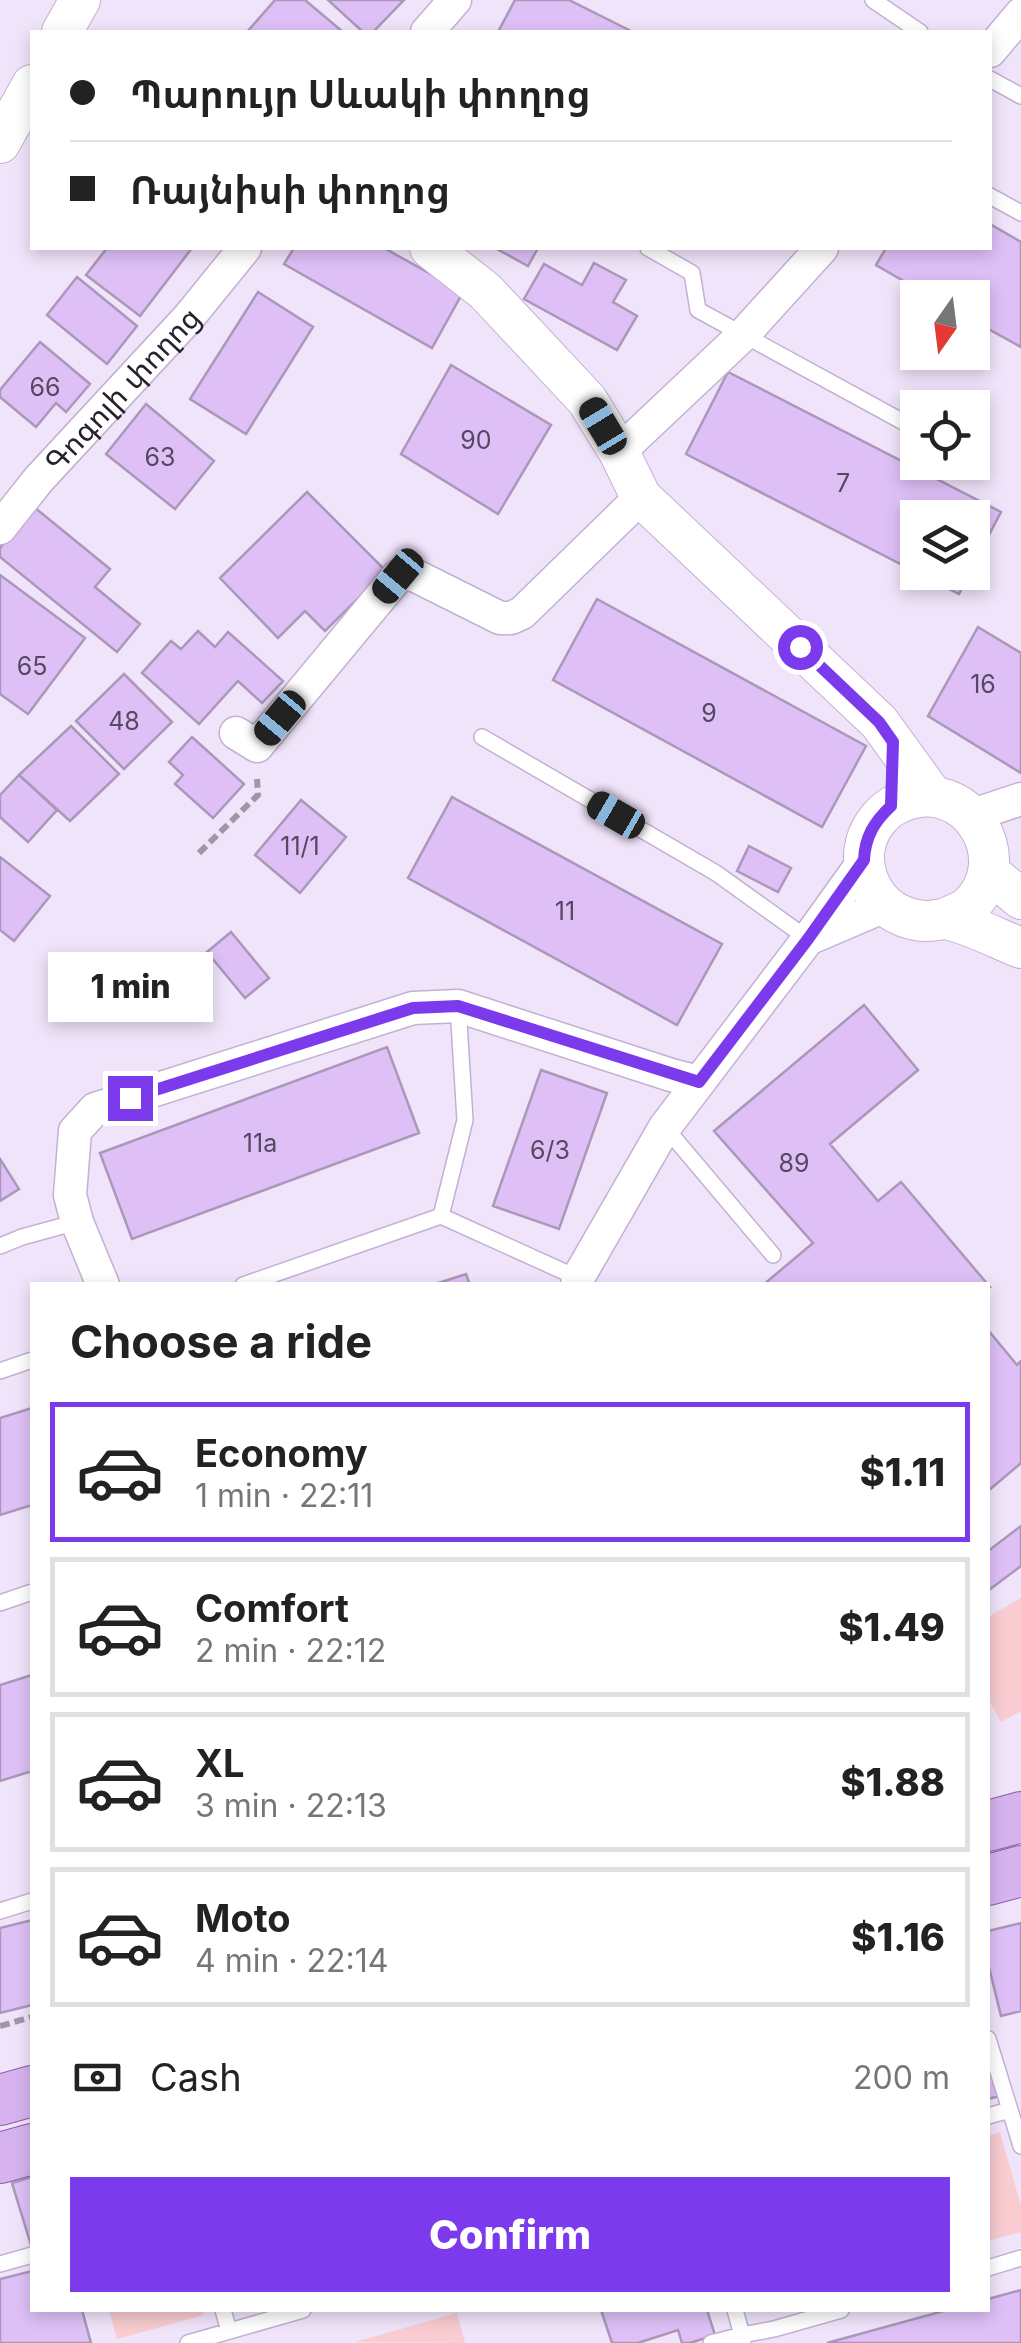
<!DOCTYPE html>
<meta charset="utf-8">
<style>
:root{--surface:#fff;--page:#f2f2f2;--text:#222;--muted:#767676;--line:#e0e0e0;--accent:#7c3aed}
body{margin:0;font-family:Inter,"Noto Sans Armenian",sans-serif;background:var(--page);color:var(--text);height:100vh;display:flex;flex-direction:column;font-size:38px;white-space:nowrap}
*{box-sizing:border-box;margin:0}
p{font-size:32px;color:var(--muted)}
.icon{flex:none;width:55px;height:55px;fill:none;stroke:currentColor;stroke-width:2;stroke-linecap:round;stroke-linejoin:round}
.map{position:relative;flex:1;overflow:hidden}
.details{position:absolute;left:30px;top:1282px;width:960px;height:1030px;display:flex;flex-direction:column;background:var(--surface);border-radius:0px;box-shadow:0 5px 15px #0003}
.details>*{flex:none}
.top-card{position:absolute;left:30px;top:30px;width:962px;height:220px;border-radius:0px;box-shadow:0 5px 15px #0003;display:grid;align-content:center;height:220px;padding:0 40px;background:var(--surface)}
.needle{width:65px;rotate:194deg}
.controls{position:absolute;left:900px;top:280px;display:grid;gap:20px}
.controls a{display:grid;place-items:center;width:90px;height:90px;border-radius:0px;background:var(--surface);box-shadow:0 5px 15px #0003;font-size:50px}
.end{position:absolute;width:45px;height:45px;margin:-22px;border:12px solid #7c3aed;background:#fff;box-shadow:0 0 0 5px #fff}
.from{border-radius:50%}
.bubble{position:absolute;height:70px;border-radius:0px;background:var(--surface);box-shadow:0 5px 15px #0003;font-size:32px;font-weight:800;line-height:70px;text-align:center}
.car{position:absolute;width:30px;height:60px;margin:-30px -15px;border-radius:12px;box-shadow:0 0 8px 2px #0007;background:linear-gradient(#222 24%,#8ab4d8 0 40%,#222 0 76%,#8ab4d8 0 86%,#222 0)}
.top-card b{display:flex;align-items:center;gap:35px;height:95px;font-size:38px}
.top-card b+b{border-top:2px solid var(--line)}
.top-card i{width:25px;height:25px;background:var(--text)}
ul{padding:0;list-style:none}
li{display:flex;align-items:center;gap:30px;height:140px;margin:0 20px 15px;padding:0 20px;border:5px solid var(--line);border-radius:0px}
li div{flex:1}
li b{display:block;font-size:38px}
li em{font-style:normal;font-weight:800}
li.on{border-color:var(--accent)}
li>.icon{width:90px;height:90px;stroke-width:1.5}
h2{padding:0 40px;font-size:45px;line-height:120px}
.pay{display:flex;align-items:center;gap:25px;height:110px;padding:0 40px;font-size:38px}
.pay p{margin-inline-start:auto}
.cta{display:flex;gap:20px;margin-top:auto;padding:20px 40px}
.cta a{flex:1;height:115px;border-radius:0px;background:var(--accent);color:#fff;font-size:40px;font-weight:800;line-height:115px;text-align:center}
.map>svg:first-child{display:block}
</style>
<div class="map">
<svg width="1021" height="2343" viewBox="0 0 1021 2343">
<rect width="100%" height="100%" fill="#f0e4fa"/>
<path fill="#f8ccd1" d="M1021,1598V1711L1001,1722L988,1698V1617Z
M1000,2132L1021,2206V2232L988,2241V2136Z
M109,2310H202L204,2315L117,2339Z
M457,2313L465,2343L355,2342Z"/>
<path fill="#dec0f7" stroke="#aa97b9" stroke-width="2.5" d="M275,0H305L343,32H247Z
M328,0H404L373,32H363Z
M515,0H569L633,32H498Z
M990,224L1021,242V347L972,320V298H933L876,265L886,248H990Z
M107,248H192L140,316L86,275Z
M294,248H384L463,292L432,348L284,264Z
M495,248H538L528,266Z
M594,263L626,280L613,302L637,316L617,350L524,299L544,264L582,285Z
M77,277L137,326L107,364L47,315Z
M258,292L313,327L246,434L190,399Z
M40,342L90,384L66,412L56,403L36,427L0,397V390Z
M451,365L551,425L498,514L401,454Z
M728,372L1001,512L972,567V518H918V572H970L959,594L686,454Z
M146,404L214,461L175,509L106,454Z
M307,492L386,571L325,631L305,611L278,638L220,578Z
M34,507L110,569L95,587L140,624L117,652L0,557V548Z
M0,575L85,638L28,714L0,694Z
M597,599L866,746L822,827L553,680Z
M978,627L1021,653V773L928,716Z
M198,631L215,647L228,632L283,681L262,703L238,681L199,724L142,673L171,641L181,649Z
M124,674L172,722L124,769L76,721Z
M71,726L119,774L70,821L19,775Z
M192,737L244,784L213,818L175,784L183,775L169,762Z
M19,775L57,810L28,842L0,817V795Z
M452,797L722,944L677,1025L408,878Z
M301,800L346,837L300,893L255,855Z
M749,846L791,868L778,892L737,871Z
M0,857L50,896L14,941L0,930Z
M231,932L269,978L245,998L207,952Z
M864,1005L918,1070L830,1144L878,1201L901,1182L990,1287L988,1288V1285H763L813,1243L714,1131Z
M387,1047L419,1133L132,1239L100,1153Z
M541,1070L607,1093L559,1229L493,1206Z
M0,1159L19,1189L0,1201Z
M466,1274L470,1285H432Z
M988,1330L1017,1365L1021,1361V1463L988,1491Z
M32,1408V1505L0,1515V1418Z
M1021,1526V1566L989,1590L988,1587V1551Z
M32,1675V1771L0,1781V1685Z
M32,1920V2005L0,2013V1928Z
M1021,1923V2011L1001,2016L988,1963V1931Z
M988,2053L999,2096L988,2099Z
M32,2177V2245H31L12,2183Z
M32,2271V2310H82L91,2343H0V2279Z
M1021,2290V2343H827L947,2310H988V2299Z
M601,2310H707L715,2335L690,2343H682L678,2330L638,2343H612Z"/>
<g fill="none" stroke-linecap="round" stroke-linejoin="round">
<defs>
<path id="service" d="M873,0L920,32
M990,79L1021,96
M990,196L1021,213
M648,248L692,273L698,310L918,430
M482,737L716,873L808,939
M665,1127L773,1255
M441,1216L465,1120L458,1006
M0,1246L22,1237L77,1222
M243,1285L441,1216L578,1278
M0,1371L32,1360
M0,1603L32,1592
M0,1911L32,1901
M988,2039L1010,2110
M988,2116L1010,2110L1021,2146
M0,2264L32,2255
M988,2268L1021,2258
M223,2310L229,2331
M188,2343L303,2310
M711,2343L742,2335L735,2310
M743,2343L742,2335L774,2329L841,2310"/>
<g id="minor">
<path d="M427,32L455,0"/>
<path d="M990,51L1021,14"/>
<path d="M619,452L743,335L822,248"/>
<path id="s1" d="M0,528L39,479L189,317L245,248"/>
<path d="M236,733L257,746L398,576L407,574L416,576L500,618H511L522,613L641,497"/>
<path d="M973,815L1021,799"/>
<path d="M808,939L885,906"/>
<path d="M103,1285L77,1222L70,1195L75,1131L95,1109L413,1008L458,1006L671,1075L699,1082"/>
<path d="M577,1285L578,1278L665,1127L808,939L864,861"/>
</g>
<path id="tertiary" d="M62,32L80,0
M0,143L32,85
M430,248L485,291L587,400L619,452L641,497L879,722L932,795
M989,872L1021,899
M946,918C953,915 961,912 967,908C1021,861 967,772 899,803C883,810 871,825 866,842C860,864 868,890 885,905C896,915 912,921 927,921C935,921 942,918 950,920C974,926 998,939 1021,948"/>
<path id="primary" d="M988,1826L1021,1817
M988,1880L1021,1871
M0,2100L32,2091
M0,2158L32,2149"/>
</defs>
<use href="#service" stroke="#c3b0d3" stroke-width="18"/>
<use href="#minor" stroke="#c3b0d3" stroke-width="35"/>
<use href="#tertiary" stroke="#c3b0d3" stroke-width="42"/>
<use href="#primary" stroke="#875ea4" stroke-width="52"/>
<path stroke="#a096a8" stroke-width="6" stroke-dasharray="10 5" stroke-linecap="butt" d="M199,853L258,795L257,779
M0,2026L32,2017"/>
<use href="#service" stroke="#fff" stroke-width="15"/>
<use href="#minor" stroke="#fff" stroke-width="32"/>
<use href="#tertiary" stroke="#fff" stroke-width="40"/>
<use href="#primary" stroke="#d6b3ef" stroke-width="50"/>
</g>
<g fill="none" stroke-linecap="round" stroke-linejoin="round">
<path stroke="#7c3aed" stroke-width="12" d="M130,1098L413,1008L458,1006L699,1082L808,939L864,860C865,837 874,822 891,806L893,742L879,722L800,647"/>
</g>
<g text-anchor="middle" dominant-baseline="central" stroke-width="8" stroke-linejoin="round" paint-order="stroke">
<g font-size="25" fill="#554860">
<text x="45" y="387">66</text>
<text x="476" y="440">90</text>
<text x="160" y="457">63</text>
<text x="843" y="483">7</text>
<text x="32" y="666">65</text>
<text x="983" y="684">16</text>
<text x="709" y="713">9</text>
<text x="124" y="721">48</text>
<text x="300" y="846">11/1</text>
<text x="565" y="911">11</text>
<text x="260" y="1143">11a</text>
<text x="550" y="1150">6/3</text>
<text x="794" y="1163">89</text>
</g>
<g font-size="30" fill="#27202d" stroke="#fff">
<text stroke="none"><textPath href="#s1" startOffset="185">Գոգոլի փողոց</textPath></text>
</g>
</g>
</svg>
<div class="controls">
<a><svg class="needle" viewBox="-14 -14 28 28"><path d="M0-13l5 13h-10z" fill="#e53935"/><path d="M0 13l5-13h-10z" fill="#767676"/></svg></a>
<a><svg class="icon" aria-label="locate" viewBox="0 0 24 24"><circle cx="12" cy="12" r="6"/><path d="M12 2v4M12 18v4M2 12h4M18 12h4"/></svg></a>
<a><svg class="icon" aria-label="layers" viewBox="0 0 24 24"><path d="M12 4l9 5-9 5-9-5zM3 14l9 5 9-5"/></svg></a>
</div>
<i class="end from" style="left:800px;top:647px"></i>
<i class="end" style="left:130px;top:1098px"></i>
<div class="bubble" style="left:48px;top:952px;width:165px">1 min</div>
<i class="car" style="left:603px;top:426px;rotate:329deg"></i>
<i class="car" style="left:398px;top:576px;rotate:220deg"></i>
<i class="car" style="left:280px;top:718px;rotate:220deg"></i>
<i class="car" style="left:616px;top:815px;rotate:300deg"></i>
<div class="top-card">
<b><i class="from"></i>Պարույր Սևակի փողոց</b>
<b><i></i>Ռայնիսի փողոց</b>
</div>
<section class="details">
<h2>Choose a ride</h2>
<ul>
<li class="on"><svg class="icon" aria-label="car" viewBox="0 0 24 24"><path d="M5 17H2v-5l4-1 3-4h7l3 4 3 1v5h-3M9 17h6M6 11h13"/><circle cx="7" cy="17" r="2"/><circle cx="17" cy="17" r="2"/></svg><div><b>Economy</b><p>1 min · 22:11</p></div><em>$1.11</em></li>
<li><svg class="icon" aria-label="car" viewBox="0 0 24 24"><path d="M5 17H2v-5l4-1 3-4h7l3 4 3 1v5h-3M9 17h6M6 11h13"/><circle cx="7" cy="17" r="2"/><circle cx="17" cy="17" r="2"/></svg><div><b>Comfort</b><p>2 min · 22:12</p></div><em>$1.49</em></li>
<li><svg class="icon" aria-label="car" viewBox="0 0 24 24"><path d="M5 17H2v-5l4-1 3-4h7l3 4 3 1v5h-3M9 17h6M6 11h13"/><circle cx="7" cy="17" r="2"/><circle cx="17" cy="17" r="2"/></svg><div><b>XL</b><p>3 min · 22:13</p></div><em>$1.88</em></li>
<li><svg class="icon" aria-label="car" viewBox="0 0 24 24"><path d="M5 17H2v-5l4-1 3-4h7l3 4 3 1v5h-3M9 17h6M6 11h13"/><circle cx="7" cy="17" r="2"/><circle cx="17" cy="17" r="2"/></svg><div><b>Moto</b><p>4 min · 22:14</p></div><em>$1.16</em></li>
</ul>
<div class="pay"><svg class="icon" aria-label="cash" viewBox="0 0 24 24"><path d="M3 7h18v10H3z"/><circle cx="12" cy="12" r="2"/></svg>Cash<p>200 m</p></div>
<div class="cta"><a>Confirm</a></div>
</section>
</div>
